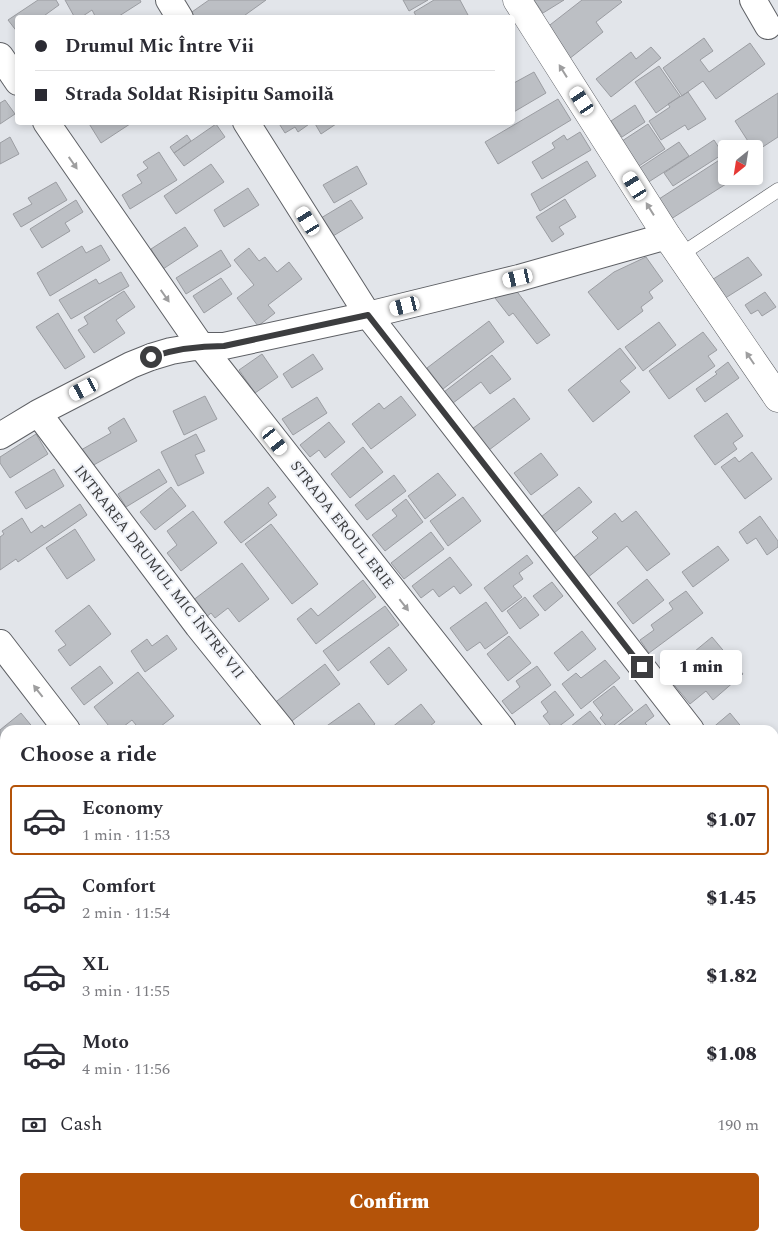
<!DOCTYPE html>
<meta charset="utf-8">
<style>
:root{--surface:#fff;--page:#f2f2f3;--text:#2b2b33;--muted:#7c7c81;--line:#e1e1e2;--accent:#b45309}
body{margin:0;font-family:Spectral,serif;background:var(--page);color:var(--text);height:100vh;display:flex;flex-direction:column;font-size:19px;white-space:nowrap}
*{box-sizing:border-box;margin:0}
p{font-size:16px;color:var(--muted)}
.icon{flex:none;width:28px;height:28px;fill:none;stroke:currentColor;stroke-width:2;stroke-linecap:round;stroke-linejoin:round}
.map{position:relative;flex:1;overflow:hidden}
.sheet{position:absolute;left:0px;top:725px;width:779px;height:516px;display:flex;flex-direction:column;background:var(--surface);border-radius:15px 15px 0 0;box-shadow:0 2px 8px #0003}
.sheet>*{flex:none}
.guide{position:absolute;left:15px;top:15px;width:500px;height:110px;border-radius:5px;box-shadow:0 2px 8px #0003;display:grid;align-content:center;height:110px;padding:0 20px;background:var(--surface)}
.needle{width:32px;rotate:210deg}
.controls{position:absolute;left:718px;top:140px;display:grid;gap:10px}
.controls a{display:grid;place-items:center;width:45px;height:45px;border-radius:5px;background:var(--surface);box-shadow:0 2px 8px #0003;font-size:25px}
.end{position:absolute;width:22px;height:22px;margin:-11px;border:6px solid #3c3d3f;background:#fff;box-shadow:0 0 0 2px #fff}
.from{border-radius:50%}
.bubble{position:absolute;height:35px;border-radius:5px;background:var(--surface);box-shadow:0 2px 8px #0003;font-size:16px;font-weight:800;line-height:35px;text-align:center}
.car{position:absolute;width:15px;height:30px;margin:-15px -8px;border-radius:6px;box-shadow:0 0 4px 1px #0007;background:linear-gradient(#fff 24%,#345 0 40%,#fff 0 76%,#345 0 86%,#fff 0)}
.guide b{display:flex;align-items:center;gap:18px;height:48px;font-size:19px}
.guide b+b{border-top:1px solid var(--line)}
.guide i{width:12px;height:12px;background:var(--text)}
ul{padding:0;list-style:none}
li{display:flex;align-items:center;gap:15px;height:70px;margin:0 10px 8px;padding:0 10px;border:2px solid transparent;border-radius:5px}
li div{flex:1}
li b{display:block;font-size:19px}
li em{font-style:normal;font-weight:800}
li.current{border-color:var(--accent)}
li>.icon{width:45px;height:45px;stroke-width:1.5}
h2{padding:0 20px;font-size:22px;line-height:60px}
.pay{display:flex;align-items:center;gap:12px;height:55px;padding:0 20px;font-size:19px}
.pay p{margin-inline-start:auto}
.cta{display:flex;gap:10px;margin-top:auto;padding:10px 20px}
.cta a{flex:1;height:58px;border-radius:5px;background:var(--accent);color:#fff;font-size:20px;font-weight:800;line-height:58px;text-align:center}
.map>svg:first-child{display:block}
</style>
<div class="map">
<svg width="778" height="1241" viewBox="0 0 778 1241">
<rect width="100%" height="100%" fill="#e2e5ea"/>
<path fill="#bcbfc4" stroke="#9b9da2" d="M38,0H56L59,5L41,18H18V33L8,20Z
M65,0H140L141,2L116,18H96L92,10L80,18H75Z
M209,0H266L241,18H191L189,14Z
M403,0H428L409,11Z
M434,0H460L468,15L463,18H417L414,12Z
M534,0H564L543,13Z
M582,0H620L622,2L596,22L603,32L569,59L546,28Z
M704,38L713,51L700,60L709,72L750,43L765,64L716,99L703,81L682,96L663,68Z
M651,47L661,58L611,97L596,79L631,52L636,59Z
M659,66L680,96L656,113L635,82Z
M534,72L546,93L512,113V84Z
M688,92L706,119L688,130L685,125L661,140L649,121L670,107L668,104Z
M778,93V137L755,152L735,121Z
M558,99L571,120L498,164L485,142Z
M5,100L15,114L0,124V103Z
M635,105L645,122L622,137L611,121Z
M88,122H133L101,143Z
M278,122H312L298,132L295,127L285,133Z
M314,122H339L321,134Z
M216,124L225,137L184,166L174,153Z
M648,124L665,149L639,166L622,141Z
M580,132L591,150L542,179L532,162L555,148L552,143L564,135L567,140Z
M187,135L191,141L174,153L170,147Z
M10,137L19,154L0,164V143Z
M714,140L723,154L673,186L664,173Z
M679,142L689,156L647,183L638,169Z
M159,152L177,180L130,209L122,195L142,183L137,175L148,168L143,162Z
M724,157L726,160V176L737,177L671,219L659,199Z
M587,161L596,176L540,211L531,194Z
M211,164L224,182L176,214L164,196Z
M357,166L367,184L334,203L323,185Z
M56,182L67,200L21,227L13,214L32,204L28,198Z
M248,188L259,205L224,227L214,210Z
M565,199L576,217L559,227L564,234L552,242L536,217Z
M76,200L83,212L65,223L70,231L42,248L30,229Z
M351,200L363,218L328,239L316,221Z
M185,227L198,246L163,269L151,249Z
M101,245L110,260L50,296L37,273L82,246L86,253Z
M249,248L259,261L265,257L277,272L289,262L302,279L268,305L275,313L258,326L237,298L254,285L234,260Z
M221,250L231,266L186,294L176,278Z
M646,257L663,281L649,292L653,298L641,307L643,311L618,330L588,292L614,272Z
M748,257L762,275L719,302L707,283Z
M121,272L129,286L71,319L59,300L96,279L99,284Z
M221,278L232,294L204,313L193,296Z
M512,285L550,335L537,344L513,313L509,316L495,298Z
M124,291L135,307L116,320L125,333L94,353L78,330L88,324L84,317Z
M765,292L776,307L762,316L758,310L751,314L745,305Z
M58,313L85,357L65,369L36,327Z
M489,321L504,342L443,389L427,368Z
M659,322L676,345L643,371L625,347Z
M703,332L717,350L708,356L715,366L669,399L649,371Z
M620,348L636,368L620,381L630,392L593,422L568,390Z
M262,354L278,377L255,393L239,370Z
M313,354L323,369L292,388L283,374Z
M492,355L511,379L490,394L481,382L453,403L444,392Z
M728,362L739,378L705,402L696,389L717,374L715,372Z
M205,396L217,419L184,435L173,411Z
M401,396L416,415L371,449L352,424L379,403L384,409Z
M317,397L327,413L293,435L282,419Z
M514,398L530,419L489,450L472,429Z
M727,413L743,436L733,443L737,449L715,465L694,436Z
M124,418L137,441L90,467L81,450L111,433L108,428Z
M329,422L345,442L325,458L319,450L310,457L300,445Z
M36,434L48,454L10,478L0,463V457Z
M196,434L205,451L195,455L204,473L178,486L161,452Z
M363,447L383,472L350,498L331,474Z
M752,452L772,479L745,499L721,467L735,457L739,462Z
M541,453L558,475L531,495L514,473Z
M54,469L64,486L26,509L15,492Z
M159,469L167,482L126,507L118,494Z
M438,473L456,495L425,519L408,496Z
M394,475L406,491L367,520L355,505Z
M171,487L186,506L155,530L140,512Z
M268,487L276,497L268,503L277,515L241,543L224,522Z
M579,487L592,502L554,533L541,517Z
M463,497L481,521L448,546L430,521Z
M406,499L423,522L385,551L372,535L397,516L392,510Z
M80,504L87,515L18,562L16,559L0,570V537L4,534L2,531L22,518L31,533L42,525L44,528Z
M193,511L217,543L181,571L167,553L177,545L167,531Z
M636,511L670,554L647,571L627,546L587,578L572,559L598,538L592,532L615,513L622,522Z
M760,516L778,541V547L767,555L756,538L747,544L739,532Z
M271,524L318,584L292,604L245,544Z
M75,529L95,560L67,579L46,548Z
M431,532L444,549L404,579L391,563Z
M718,546L729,560L693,587L682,572Z
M527,555L533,563L519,573L523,579L513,586L522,597L502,612L484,588Z
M450,557L472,585L460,594L454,586L439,597L433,589L421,598L412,586Z
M242,563L269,599L239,622L228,608L215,618L211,613L205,618L192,601Z
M647,579L664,600L633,624L617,603Z
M363,580L376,597L316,644L297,619L311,608L318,616Z
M552,582L563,596L545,611L533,596Z
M686,591L703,613L649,653L640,640L654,630L651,625L673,609L669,603Z
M525,597L539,615L520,629L507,611Z
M486,602L508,633L485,649L480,642L467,651L450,628Z
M89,605L111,634L70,666L58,650L66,645L55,631Z
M385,606L399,625L338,671L323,651Z
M582,631L596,649L568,671L554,653Z
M167,635L177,649L145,672L131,651L147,639L152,646Z
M509,636L531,663L508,681L487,654Z
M712,637L743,674L713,700L706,691L690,704L666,675Z
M389,647L407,670L388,685L370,662Z
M605,660L620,678L581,709L562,684L576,673L581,678Z
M325,664L340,684L288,724L273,704Z
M100,666L113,683L84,705L71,688Z
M537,666L551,685L512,714L502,701L520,687L516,681Z
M138,672L174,716L156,730H140L132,720L119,730H112L94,707Z
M614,686L633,710L609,729L600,718L603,715L593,702Z
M555,691L574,715L554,730L543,716L548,712L541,702Z
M359,703L375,724L367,730H321Z
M421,704L435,722L425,730H392L391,728Z
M646,704L654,716L645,723L650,728L648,730H612Z
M590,711L605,730H566Z
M21,713L35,730H5V753L0,757V730Z
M730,713L744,730H710Z
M774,744L778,749V765L774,768Z
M0,1055L5,1061V1117L0,1111Z
M778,1193V1217L774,1218V1194Z
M774,1221H778V1241H754L753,1236H774Z
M0,1231L8,1241H0Z
M452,1236H485L486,1241H453Z"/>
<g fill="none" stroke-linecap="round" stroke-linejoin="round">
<defs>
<path id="service" d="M680,255L778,190
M238,1241L244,1236"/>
<path id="minor" d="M169,0L180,18
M753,0L768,26
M0,56L18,82
M46,122L201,346L503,730
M246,122L368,315L691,730
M38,413L198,626L282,730
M0,436L38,413L131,365L151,357L171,351L201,346H224L368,315L519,278L667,236
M0,643L67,730
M0,847L5,841
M774,900H778
M0,1022L5,1028
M774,1122L778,1131
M207,1236L211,1241"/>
<path id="tertiary" d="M517,0L667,236L778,398"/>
</defs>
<use href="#service" stroke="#5e6065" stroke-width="15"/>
<use href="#minor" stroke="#5e6065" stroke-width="28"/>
<use href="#tertiary" stroke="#5e6065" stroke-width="29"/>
<use href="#service" stroke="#fff" stroke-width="14"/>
<use href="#minor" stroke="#fff" stroke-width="26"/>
<use href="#tertiary" stroke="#fff" stroke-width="28"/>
</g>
<defs><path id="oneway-solid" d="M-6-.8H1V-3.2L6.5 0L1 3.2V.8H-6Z" transform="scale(1.25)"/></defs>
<g fill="#9e9e9f">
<use href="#oneway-solid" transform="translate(563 71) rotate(-122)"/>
<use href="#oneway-solid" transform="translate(73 163) rotate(55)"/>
<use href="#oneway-solid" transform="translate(650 209) rotate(-122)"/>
<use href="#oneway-solid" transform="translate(165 296) rotate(55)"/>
<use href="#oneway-solid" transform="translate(750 358) rotate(-124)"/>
<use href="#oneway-solid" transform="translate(404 605) rotate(52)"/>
<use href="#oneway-solid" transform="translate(38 691) rotate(-128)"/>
</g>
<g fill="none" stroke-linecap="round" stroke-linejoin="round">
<path stroke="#3c3d3f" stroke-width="6" d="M151,357C175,349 198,346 224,346L368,315L642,667"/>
</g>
<g text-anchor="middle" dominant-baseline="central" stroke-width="4" stroke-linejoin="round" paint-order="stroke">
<g font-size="15" fill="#3c3d3f" stroke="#eff2f8">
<text transform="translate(342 525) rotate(52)">STRADA EROUL ERIE</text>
<text transform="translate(159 572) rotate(52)">INTRAREA DRUMUL MIC ÎNTRE VII</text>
</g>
</g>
</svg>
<div class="controls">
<a><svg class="needle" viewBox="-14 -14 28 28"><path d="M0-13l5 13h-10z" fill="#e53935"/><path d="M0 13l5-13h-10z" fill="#7c7c81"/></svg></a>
</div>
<i class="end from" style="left:151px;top:357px"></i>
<i class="end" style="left:642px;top:667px"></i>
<div class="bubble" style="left:660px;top:650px;width:82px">1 min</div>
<i class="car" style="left:582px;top:101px;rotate:327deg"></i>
<i class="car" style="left:635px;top:186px;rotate:328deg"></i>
<i class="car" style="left:308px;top:221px;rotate:328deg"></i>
<i class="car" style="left:518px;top:278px;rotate:257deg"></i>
<i class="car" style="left:405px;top:306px;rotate:256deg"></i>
<i class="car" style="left:84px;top:389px;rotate:243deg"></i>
<i class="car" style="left:275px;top:441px;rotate:142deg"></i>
<div class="guide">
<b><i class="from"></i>Drumul Mic Între Vii</b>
<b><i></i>Strada Soldat Risipitu Samoilă</b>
</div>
<section class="sheet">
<h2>Choose a ride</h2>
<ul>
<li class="current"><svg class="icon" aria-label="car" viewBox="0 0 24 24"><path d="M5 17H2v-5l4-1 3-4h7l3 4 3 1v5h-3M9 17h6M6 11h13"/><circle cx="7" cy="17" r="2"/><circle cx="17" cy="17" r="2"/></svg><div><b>Economy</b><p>1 min · 11:53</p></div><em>$1.07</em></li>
<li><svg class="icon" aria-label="car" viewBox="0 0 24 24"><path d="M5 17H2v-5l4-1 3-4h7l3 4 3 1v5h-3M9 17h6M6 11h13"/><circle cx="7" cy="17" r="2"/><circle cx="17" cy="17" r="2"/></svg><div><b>Comfort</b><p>2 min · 11:54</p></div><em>$1.45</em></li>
<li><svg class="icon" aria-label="car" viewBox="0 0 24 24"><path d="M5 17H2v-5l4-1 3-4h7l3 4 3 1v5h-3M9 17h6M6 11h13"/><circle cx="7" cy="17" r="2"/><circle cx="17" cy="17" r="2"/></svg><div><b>XL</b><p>3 min · 11:55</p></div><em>$1.82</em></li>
<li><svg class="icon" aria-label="car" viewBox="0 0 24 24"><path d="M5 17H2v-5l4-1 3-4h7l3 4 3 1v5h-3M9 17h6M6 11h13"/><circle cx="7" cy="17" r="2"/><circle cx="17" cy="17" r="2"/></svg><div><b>Moto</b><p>4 min · 11:56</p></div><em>$1.08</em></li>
</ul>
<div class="pay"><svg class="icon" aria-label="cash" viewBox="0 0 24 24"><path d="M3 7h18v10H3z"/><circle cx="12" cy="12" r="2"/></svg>Cash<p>190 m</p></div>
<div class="cta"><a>Confirm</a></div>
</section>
</div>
